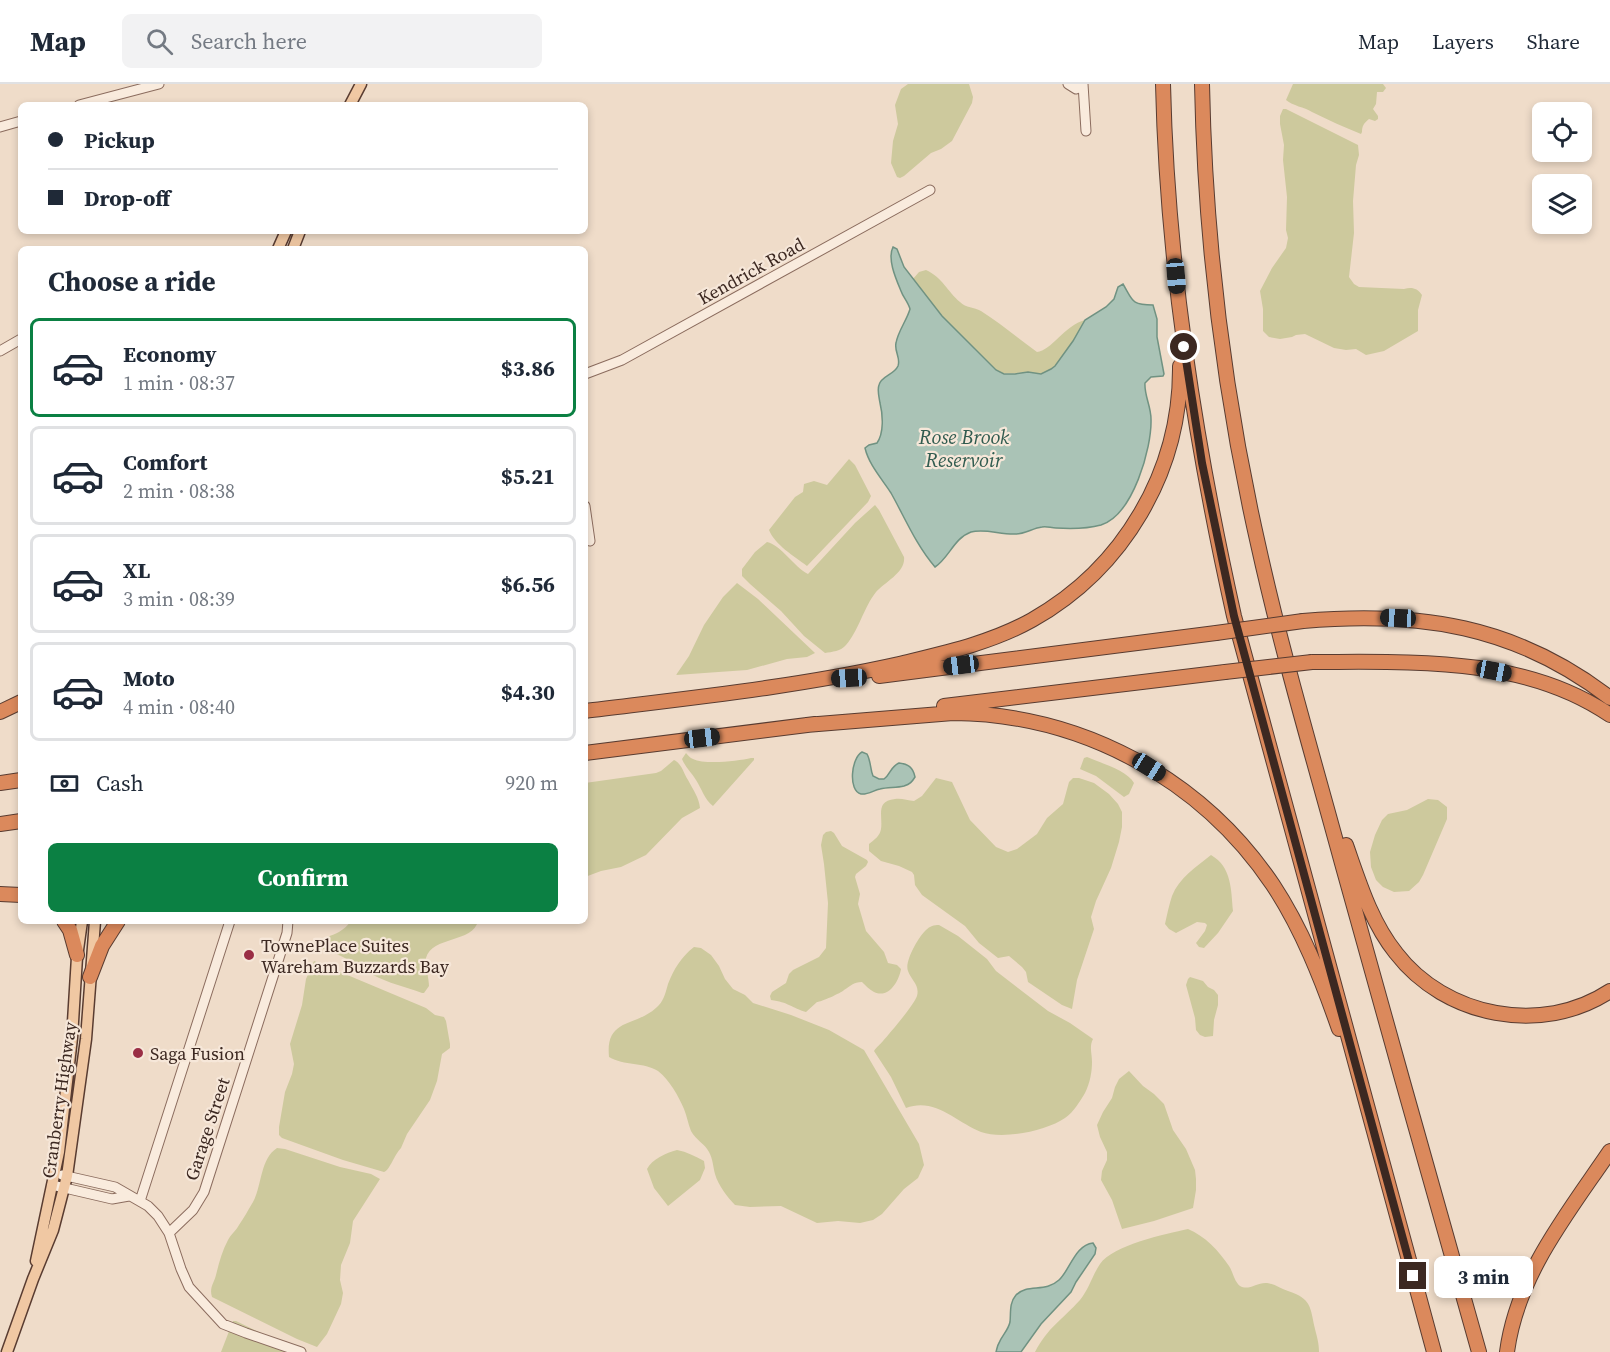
<!DOCTYPE html>
<meta charset="utf-8">
<style>
:root{--surface:#fff;--page:#f2f2f3;--text:#1f2937;--muted:#747a83;--line:#e0e1e3;--accent:#0b8043}
body{margin:0;font-family:"Source Serif 4",serif;background:var(--page);color:var(--text);height:100vh;display:flex;flex-direction:column;font-size:22px;white-space:nowrap}
*{box-sizing:border-box;margin:0}
p{font-size:20px;color:var(--muted)}
.icon{flex:none;width:33px;height:33px;fill:none;stroke:currentColor;stroke-width:2;stroke-linecap:round;stroke-linejoin:round}
.map{position:relative;flex:1;overflow:hidden}
.sheet{position:absolute;left:18px;top:162px;width:570px;height:678px;display:flex;flex-direction:column;background:var(--surface);border-radius:9px;box-shadow:0 3px 9px #0003}
.sheet>*{flex:none}
.hud{position:absolute;left:18px;top:18px;width:570px;height:132px;border-radius:9px;box-shadow:0 3px 9px #0003;display:grid;align-content:center;height:132px;padding:0 30px;background:var(--surface)}
.controls{position:absolute;left:1532px;top:18px;display:grid;gap:12px}
.controls a{display:grid;place-items:center;width:60px;height:60px;border-radius:9px;background:var(--surface);box-shadow:0 3px 9px #0003;font-size:30px}
.end{position:absolute;width:27px;height:27px;margin:-14px;border:8px solid #3c2821;background:#fff;box-shadow:0 0 0 3px #fff}
.from{border-radius:50%}
.bubble{position:absolute;height:42px;border-radius:9px;background:var(--surface);box-shadow:0 3px 9px #0003;font-size:20px;font-weight:700;line-height:42px;text-align:center}
.car{position:absolute;width:18px;height:36px;margin:-18px -9px;border-radius:8px;box-shadow:0 0 4px 2px #0007;background:linear-gradient(#222 24%,#8ab4d8 0 40%,#222 0 76%,#8ab4d8 0 86%,#222 0)}
.hud b{display:flex;align-items:center;gap:21px;height:57px;font-size:22px}
.hud b+b{border-top:2px solid var(--line)}
.hud i{width:15px;height:15px;background:var(--text)}
ul{padding:0;list-style:none}
li{display:flex;align-items:center;gap:18px;height:99px;margin:0 12px 9px;padding:0 18px;border:3px solid var(--line);border-radius:9px}
li div{flex:1}
li b{display:block;font-size:22px}
li em{font-style:normal;font-weight:700}
li.selected{border-color:var(--accent)}
li>.icon{width:54px;height:54px;stroke-width:1.5}
h2{padding:0 30px;font-size:27px;line-height:72px}
.pay{display:flex;align-items:center;gap:15px;height:66px;padding:0 30px;font-size:22px}
.pay p{margin-inline-start:auto}
.action{display:flex;gap:12px;margin-top:auto;padding:12px 30px}
.action a{flex:1;height:69px;border-radius:9px;background:var(--accent);color:#fff;font-size:24px;font-weight:700;line-height:69px;text-align:center}
header{display:flex;align-items:center;gap:36px;box-sizing:border-box;height:84px;padding:0 30px;background:var(--surface);border-bottom:2px solid var(--line)}
header strong{font-size:28px}
nav{display:flex;gap:33px;margin-inline-start:auto;font-size:21px}
.search{width:420px;height:54px;background:var(--page);display:flex;align-items:center;gap:15px;box-sizing:border-box;padding:0 21px;border-radius:9px;color:var(--muted);font-size:22px}
.map>svg:first-child{display:block}
</style>
<header>
<strong>Map</strong>
<div class="search"><svg class="icon" aria-label="search" viewBox="0 0 24 24"><circle cx="10" cy="10" r="6"/><path d="M15 15l6 6"/></svg>Search here</div>
<nav><a>Map</a><a>Layers</a><a>Share</a></nav>
</header>
<div class="map">
<svg width="1610" height="1268" viewBox="0 0 1610 1268">
<rect width="100%" height="100%" fill="#efdcc9"/>
<path fill="#cdc99d" d="M908,0H969L973,13L972,19L952,57L941,65L931,69L904,92L900,94L897,93L891,79L893,57L898,40L895,21L901,5Z
M1293,0H1383L1386,4L1383,8H1377L1376,20L1373,25L1378,32V35L1375,37L1369,35C1364,39 1362,42 1362,48L1361,50C1344,43 1328,36 1312,28C1304,23 1293,22 1286,16Z
M1283,25H1286L1358,61L1359,71L1356,81L1353,117L1354,149L1349,193L1354,200L1359,203L1404,205C1412,203 1417,204 1422,211L1418,226V247L1384,267L1366,271L1356,265L1346,266L1334,264L1305,250L1296,251L1292,253L1280,255L1269,253L1263,247V225L1260,207L1272,184L1286,164L1288,154L1286,146L1287,113L1283,76L1284,61L1280,40V32Z
M926,186C943,194 947,207 960,218C966,224 974,223 981,227C1000,239 1019,255 1037,268C1051,267 1065,241 1085,236C1077,250 1060,283 1045,289C1039,291 1032,289 1026,289C1016,288 1008,291 998,288L942,232L913,195L919,188Z
M849,375L855,381L871,412L868,418L807,482C794,472 775,461 769,446L795,413L803,408L804,400L814,397L827,401Z
M875,421L879,426L904,473C906,488 885,498 876,508C864,523 858,548 846,561C841,567 832,568 825,569L804,552L781,527L750,500L742,492V485L755,468L767,458C781,461 794,483 808,490L855,439Z
M737,499L758,515L815,569L807,573L787,575L747,586L676,591L689,572L704,541L723,513Z
M686,669C688,671 690,674 693,675C705,681 739,677 751,674H754V676L713,722C704,715 702,705 696,696C692,689 685,683 682,675Z
M1087,673C1100,679 1127,686 1134,699L1129,710L1124,713L1096,692L1080,685L1084,674Z
M674,676C682,680 683,688 688,696C693,706 699,713 700,724L682,734L646,771L621,783L601,787L585,793V699L656,689L661,687Z
M936,694L952,698L970,736L996,763L1008,768L1017,765L1037,750L1047,734L1063,720L1069,698L1073,694H1079L1094,699L1109,710L1118,720L1122,728V743L1119,758L1111,784L1096,817L1091,833L1094,845L1077,896L1072,925L1062,921L1028,898L1026,888L1022,883L1009,872L998,874L979,859L965,842L922,811L915,801L914,791L912,788L899,782L881,777L869,767V760C874,756 880,752 881,745C883,732 875,717 895,715C902,714 908,717 914,717L922,712Z
M1428,715L1438,716L1447,723V735L1423,791L1419,798L1409,807L1394,808L1383,803L1376,796L1371,783L1370,768L1375,751L1382,736L1388,730L1407,726Z
M831,747L834,749L842,762L867,776L868,778L866,782L856,790L855,793L860,810L858,820L866,847L884,868L888,879L897,881L901,885C899,897 889,915 874,908C870,906 865,901 862,898C853,898 851,902 844,906C841,909 821,918 817,918L806,928C792,924 788,918 771,916L770,912L772,908L786,899L789,890L793,886L819,873L826,864L828,819L824,780L821,761L823,751L826,748Z
M1211,771C1232,783 1231,806 1233,827L1218,849L1204,864L1199,863L1196,859L1205,847L1207,841L1205,839L1197,838L1176,849L1169,845L1165,840C1167,831 1169,821 1172,812C1179,794 1196,783 1211,771Z
M351,837H478C473,859 432,852 426,874C425,880 429,895 429,902L424,909H422C406,903 388,899 373,891C357,882 342,870 323,865C320,852 330,853 339,848C344,845 348,841 351,837Z
M939,841L958,852L987,875L996,887L1048,927L1070,939L1093,955C1089,963 1092,969 1092,978C1092,988 1090,999 1085,1009C1080,1017 1074,1028 1065,1034C1046,1047 1003,1056 981,1048C956,1038 935,1013 906,1024L891,993L874,967C877,962 880,961 883,957C890,949 914,921 917,912C920,901 911,896 908,887C904,878 919,852 926,846C930,842 934,841 939,841Z
M694,863L701,864L711,871L719,882L725,895L733,905L745,911L753,919L791,931L829,946L864,966L919,1060L924,1081L918,1094L904,1105L882,1130L873,1136L860,1139L838,1137L817,1139L781,1122L750,1123L735,1121C728,1114 718,1101 715,1090C713,1083 713,1075 709,1068C705,1060 696,1056 691,1047C688,1040 687,1032 684,1025C679,1013 669,995 658,987C644,978 624,982 609,973C605,932 638,944 659,921C664,916 666,907 668,900C674,885 681,873 694,863Z
M314,877L426,924L435,931L444,933L446,937L450,960V964L442,970L437,997L430,1016L407,1050L401,1064C394,1071 390,1086 384,1088L343,1076L282,1054L279,1051V1043L285,1008L292,990L294,980L290,960L302,921L306,895Z
M1190,893L1203,897L1208,903L1214,906L1218,911V921L1214,936L1213,952L1205,953L1200,951L1196,946L1195,934L1186,901L1188,895Z
M1129,987L1143,1002L1154,1010L1164,1020L1173,1046L1186,1065L1195,1086L1196,1095V1106L1193,1124L1154,1137L1122,1145L1112,1116L1101,1096L1102,1087L1107,1076V1068L1100,1053L1097,1041L1103,1028L1112,1014L1115,1003L1119,995Z
M277,1064L285,1065L340,1083L371,1090L380,1095L353,1137L350,1159L341,1181L340,1196L343,1209L341,1220L327,1250L317,1263L297,1255L212,1213C209,1204 214,1199 216,1191C219,1179 222,1167 228,1156C231,1150 236,1147 239,1141C244,1134 248,1126 253,1118C262,1102 260,1075 277,1064Z
M677,1066C687,1068 695,1072 704,1077L705,1084L700,1096L668,1122L654,1104L647,1085C652,1075 666,1069 677,1066Z
M1188,1145C1205,1152 1219,1167 1229,1182C1233,1188 1234,1197 1240,1202C1249,1207 1257,1198 1267,1199C1275,1200 1281,1205 1288,1207C1312,1215 1310,1223 1315,1245C1317,1253 1319,1259 1319,1268H1035C1048,1243 1062,1236 1080,1216C1089,1205 1092,1192 1100,1180C1113,1161 1165,1150 1188,1145Z
M233,1237H236L299,1268H221Z"/>
<path fill="#aac3b6" stroke="#709282" stroke-width="1.5" d="M893,163L897,165L904,183L942,232L996,286L1004,290H1015L1028,288L1041,290L1051,285L1055,282L1073,257L1085,236L1106,223L1114,215L1118,203L1123,200C1133,217 1131,221 1153,221L1157,235V253L1164,290L1163,292L1151,293L1145,299C1144,311 1151,322 1151,335C1152,364 1133,431 1101,441C1086,445 1071,445 1056,444C1051,444 1047,442 1042,443C1033,444 1025,450 1016,450C1001,451 985,444 971,448C954,454 949,474 935,483C916,461 905,434 891,409C882,395 869,381 865,364L869,361L877,359C884,349 883,331 880,319C879,313 877,306 879,301C881,292 894,291 898,282C901,274 894,267 896,259C898,247 907,236 910,225C908,218 903,213 901,207C896,195 887,175 893,163Z
M862,668L867,670C871,677 870,685 873,692L879,695H884C891,690 890,683 899,679C908,680 913,683 915,693C912,698 910,700 904,702C896,704 888,703 880,705C874,706 868,711 861,710C848,707 851,674 862,668Z
M1093,1159L1096,1164L1095,1170L1076,1198L1071,1208L1041,1240L1021,1268H996C997,1265 997,1262 999,1259C1002,1251 1008,1247 1010,1238C1011,1229 1009,1219 1016,1211C1028,1199 1045,1209 1059,1196C1070,1186 1075,1161 1093,1159Z"/>
<g fill="none" stroke-linecap="round" stroke-linejoin="round">
<defs>
<path id="minor" d="M1068,0L1076,5L1083,3
M1083,0L1086,47
M79,21L159,0
M0,43L21,37
M0,267L21,255
M585,290L622,276L930,106
M585,422L590,457
M62,1091L115,1103L148,1122L158,1132L169,1149L181,1185L189,1203L223,1240L246,1249L301,1268
M52,1101L112,1115L129,1112
M140,1117L230,837
M169,1149L193,1126L204,1108L287,849L288,837"/>
<path id="major" d="M350,21L361,0
M278,165L286,147
M293,165L300,147
M36,1177L59,1068L72,954L77,873L82,837
M7,1268L33,1195L53,1146L67,1092L86,955L95,837"/>
<path id="highway" d="M1163,0C1167,180 1195,357 1234,532L1434,1268
M1202,0C1205,154 1224,310 1258,460C1282,569 1314,676 1343,783C1388,945 1433,1106 1479,1268
M1303,537C1419,527 1515,541 1610,614
M1312,578C1412,578 1524,572 1610,631
M879,592L1216,549
M944,622L1225,588
M585,627C690,614 796,603 899,580C944,569 991,559 1032,536C1124,484 1181,387 1180,282
M0,628L21,618
M806,641L953,629C1081,630 1201,694 1273,801C1302,845 1322,896 1339,945
M585,669L815,640
M0,699L21,696
M0,740L21,737
M1346,761C1359,798 1371,838 1396,869C1445,933 1542,952 1610,907
M0,810L21,811
M64,837L70,846L77,871
M90,893L102,862L118,837
M1507,1268C1517,1191 1568,1129 1610,1067"/>
</defs>
<use href="#minor" stroke="#8b6c5e" stroke-width="11"/>
<use href="#major" stroke="#593c31" stroke-width="13"/>
<use href="#highway" stroke="#593c31" stroke-width="16"/>
<use href="#minor" stroke="#f9ebdd" stroke-width="9"/>
<use href="#major" stroke="#f0c8a3" stroke-width="10"/>
<use href="#highway" stroke="#db895c" stroke-width="14"/>
<defs>
<path id="highway-bridge" d="M1216,549L1303,537
M1225,588L1312,578"/>
</defs>
<use href="#highway-bridge" stroke="#593c31" stroke-width="16" stroke-linecap="butt"/>
<use href="#highway-bridge" stroke="#db895c" stroke-width="14"/>
</g>
<g fill="none" stroke-linecap="round" stroke-linejoin="round">
<path stroke="#3c2821" stroke-width="8" d="M1184,263L1202,379L1234,532L1413,1192"/>
</g>
<g fill="#9a2e45" stroke="#f6e7d9" stroke-width="2">
<circle cx="249" cy="871" r="6"/>
<circle cx="138" cy="969" r="6"/>
</g>
<g text-anchor="middle" dominant-baseline="central" stroke-width="4.5" stroke-linejoin="round" paint-order="stroke">
<g font-size="18" fill="#3c2821" stroke="#f6e7d9">
<text transform="translate(751 187) rotate(-29)">Kendrick Road</text>
<text transform="translate(59 1016) rotate(-82)">Cranberry Highway</text>
<text transform="translate(207 1045) rotate(-72)">Garage Street</text>
</g>
<g font-size="18" fill="#3c2821" stroke="#f6e7d9" text-anchor="start">
<text x="261" y="861">TownePlace Suites<tspan x="261" dy="21">Wareham Buzzards Bay</tspan></text>
<text x="150" y="969">Saga Fusion</text>
</g>
<g font-size="20" font-style="italic" fill="#305b4f" stroke="#f6e7d9">
<text x="964" y="353">Rose Brook<tspan x="964" dy="23">Reservoir</tspan></text>
</g>
</g>
</svg>
<div class="controls">
<a><svg class="icon" aria-label="locate" viewBox="0 0 24 24"><circle cx="12" cy="12" r="6"/><path d="M12 2v4M12 18v4M2 12h4M18 12h4"/></svg></a>
<a><svg class="icon" aria-label="layers" viewBox="0 0 24 24"><path d="M12 4l9 5-9 5-9-5zM3 14l9 5 9-5"/></svg></a>
</div>
<i class="end from" style="left:1184px;top:263px"></i>
<i class="end" style="left:1413px;top:1192px"></i>
<div class="bubble" style="left:1434px;top:1172px;width:99px">3 min</div>
<i class="car" style="left:1176px;top:192px;rotate:175deg"></i>
<i class="car" style="left:1398px;top:534px;rotate:272deg"></i>
<i class="car" style="left:961px;top:581px;rotate:263deg"></i>
<i class="car" style="left:1494px;top:587px;rotate:101deg"></i>
<i class="car" style="left:849px;top:594px;rotate:267deg"></i>
<i class="car" style="left:702px;top:654px;rotate:83deg"></i>
<i class="car" style="left:1149px;top:683px;rotate:122deg"></i>
<div class="hud">
<b><i class="from"></i>Pickup</b>
<b><i></i>Drop-off</b>
</div>
<section class="sheet">
<h2>Choose a ride</h2>
<ul>
<li class="selected"><svg class="icon" aria-label="car" viewBox="0 0 24 24"><path d="M5 17H2v-5l4-1 3-4h7l3 4 3 1v5h-3M9 17h6M6 11h13"/><circle cx="7" cy="17" r="2"/><circle cx="17" cy="17" r="2"/></svg><div><b>Economy</b><p>1 min · 08:37</p></div><em>$3.86</em></li>
<li><svg class="icon" aria-label="car" viewBox="0 0 24 24"><path d="M5 17H2v-5l4-1 3-4h7l3 4 3 1v5h-3M9 17h6M6 11h13"/><circle cx="7" cy="17" r="2"/><circle cx="17" cy="17" r="2"/></svg><div><b>Comfort</b><p>2 min · 08:38</p></div><em>$5.21</em></li>
<li><svg class="icon" aria-label="car" viewBox="0 0 24 24"><path d="M5 17H2v-5l4-1 3-4h7l3 4 3 1v5h-3M9 17h6M6 11h13"/><circle cx="7" cy="17" r="2"/><circle cx="17" cy="17" r="2"/></svg><div><b>XL</b><p>3 min · 08:39</p></div><em>$6.56</em></li>
<li><svg class="icon" aria-label="car" viewBox="0 0 24 24"><path d="M5 17H2v-5l4-1 3-4h7l3 4 3 1v5h-3M9 17h6M6 11h13"/><circle cx="7" cy="17" r="2"/><circle cx="17" cy="17" r="2"/></svg><div><b>Moto</b><p>4 min · 08:40</p></div><em>$4.30</em></li>
</ul>
<div class="pay"><svg class="icon" aria-label="cash" viewBox="0 0 24 24"><path d="M3 7h18v10H3z"/><circle cx="12" cy="12" r="2"/></svg>Cash<p>920 m</p></div>
<div class="action"><a>Confirm</a></div>
</section>
</div>
